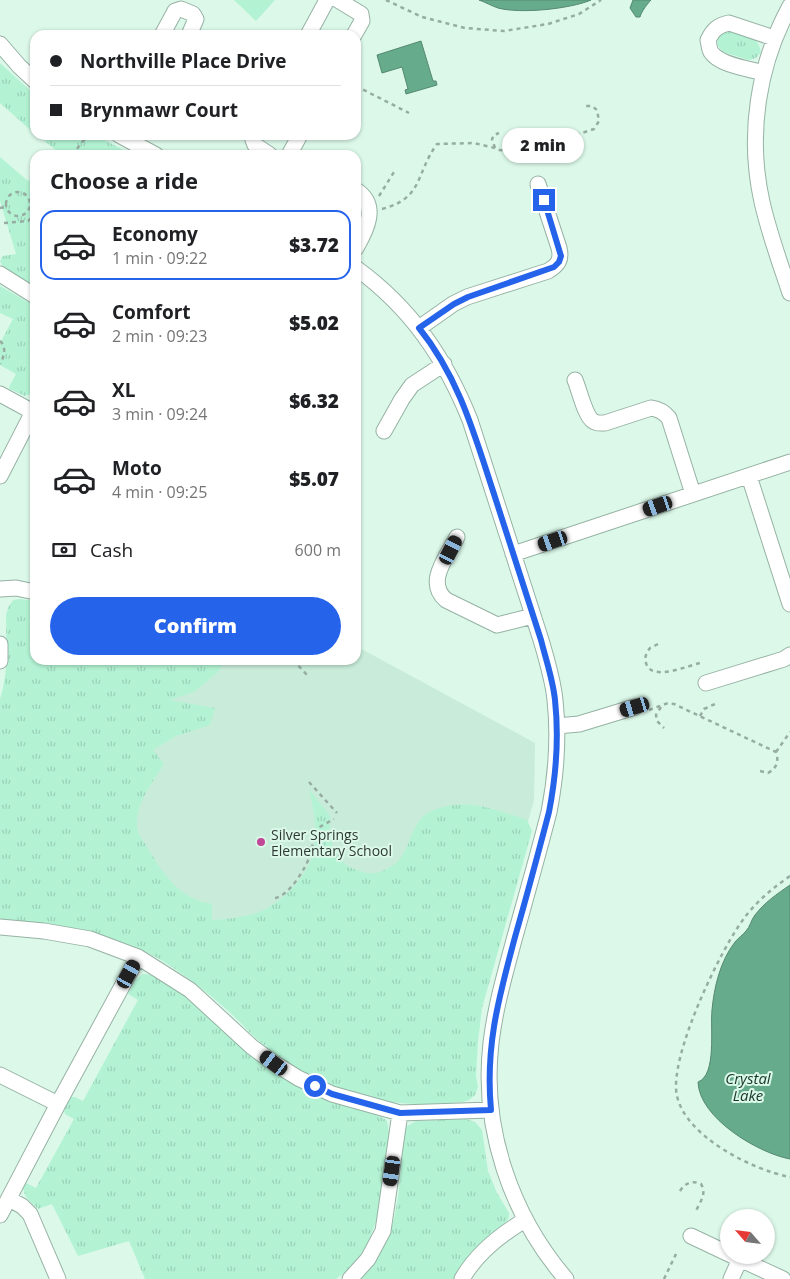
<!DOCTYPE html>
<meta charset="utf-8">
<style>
:root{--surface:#fff;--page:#f6f6f6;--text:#202124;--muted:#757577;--line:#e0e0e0;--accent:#2563eb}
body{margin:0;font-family:"Open Sans",sans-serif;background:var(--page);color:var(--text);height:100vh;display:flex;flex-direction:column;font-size:19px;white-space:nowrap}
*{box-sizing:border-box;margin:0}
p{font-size:16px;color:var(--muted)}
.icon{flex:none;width:28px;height:28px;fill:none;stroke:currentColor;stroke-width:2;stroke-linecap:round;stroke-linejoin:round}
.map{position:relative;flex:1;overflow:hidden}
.drawer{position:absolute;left:30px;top:150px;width:331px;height:515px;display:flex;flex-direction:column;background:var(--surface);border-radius:15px;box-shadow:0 1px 4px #0004}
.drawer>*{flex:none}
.banner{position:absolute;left:30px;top:30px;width:331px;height:110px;border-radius:15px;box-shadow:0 1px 4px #0004;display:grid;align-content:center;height:110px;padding:0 20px;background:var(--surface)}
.needle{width:32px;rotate:298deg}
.tools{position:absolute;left:720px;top:1209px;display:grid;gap:10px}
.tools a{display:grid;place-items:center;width:55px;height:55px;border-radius:50%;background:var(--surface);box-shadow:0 1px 4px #0004;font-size:25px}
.end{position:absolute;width:22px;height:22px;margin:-11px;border:6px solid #2563eb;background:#fff;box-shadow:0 0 0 2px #fff}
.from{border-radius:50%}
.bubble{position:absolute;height:35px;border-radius:18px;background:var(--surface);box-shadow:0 1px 4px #0004;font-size:16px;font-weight:800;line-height:35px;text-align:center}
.car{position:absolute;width:15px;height:30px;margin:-15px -8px;border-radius:6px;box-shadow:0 0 4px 1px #0007;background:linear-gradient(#222 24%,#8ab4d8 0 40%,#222 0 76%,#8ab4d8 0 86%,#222 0)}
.banner b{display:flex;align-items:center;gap:18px;height:48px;font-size:19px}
.banner b+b{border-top:1px solid var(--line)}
.banner i{width:12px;height:12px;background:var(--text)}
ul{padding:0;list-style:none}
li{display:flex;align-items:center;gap:15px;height:70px;margin:0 10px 8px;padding:0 10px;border:2px solid transparent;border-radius:15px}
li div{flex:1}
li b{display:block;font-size:19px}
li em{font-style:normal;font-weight:800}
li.selected{border-color:var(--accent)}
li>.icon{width:45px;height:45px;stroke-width:1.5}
h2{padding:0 20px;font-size:22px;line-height:60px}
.pay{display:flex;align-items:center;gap:12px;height:55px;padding:0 20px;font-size:19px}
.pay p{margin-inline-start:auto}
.button{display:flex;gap:10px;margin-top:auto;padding:10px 20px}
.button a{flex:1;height:58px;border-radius:30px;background:var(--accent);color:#fff;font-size:20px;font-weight:800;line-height:58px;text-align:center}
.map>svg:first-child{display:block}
</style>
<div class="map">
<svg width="790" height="1279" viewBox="0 0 790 1279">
<defs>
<pattern id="grass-tufts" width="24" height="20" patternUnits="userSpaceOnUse" patternTransform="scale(1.25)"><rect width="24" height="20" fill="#b3f3d4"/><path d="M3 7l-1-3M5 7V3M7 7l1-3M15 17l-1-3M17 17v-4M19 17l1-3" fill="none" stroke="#9ad1b7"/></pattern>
</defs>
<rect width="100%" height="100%" fill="#dbf8e9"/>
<path fill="#c8ecd9" d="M356,646L535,743L534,800L475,1016L165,919L0,749L35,660H356Z"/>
<path fill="url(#grass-tufts)" d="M729,31C744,35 758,35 761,52L756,58L749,60L723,52L718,46L717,38L722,33Z
M0,63L35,95V134L0,103Z
M37,135H95L133,155H62Z
M0,157L28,181L35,174V259L31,266L35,268V289L5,271L0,261L3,256L16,254L0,201Z
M0,286L35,306V390L31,394L25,396L10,389L9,387L16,374L0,365V343L13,319L0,313Z
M20,599L35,601V660H225L218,672L194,692L169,700L215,708L210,725L176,736L153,750L164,764C152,783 135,804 137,827C137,833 144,842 147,847C164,875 178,898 212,904V920C228,919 247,917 262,911C285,900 313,871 315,843C317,825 313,807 309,789L330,816C329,831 330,844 338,857C343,864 352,869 360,871C367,874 376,874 382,871C416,860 404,821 434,810C468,797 495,810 527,820L532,831L482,1008L478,1042L476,1076L478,1087L475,1095L469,1100L463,1102C446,1103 430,1105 414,1104C358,1102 302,1077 259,1041C247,1031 238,1019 226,1009C206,991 174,966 150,954C102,930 52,925 0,919V699C9,671 6,644 6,615L8,608L13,600Z
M143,974C172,973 229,1040 254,1058C276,1074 298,1088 323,1098C338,1105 378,1112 387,1121L389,1133C383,1179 384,1231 351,1267C347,1272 341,1275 336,1279H145L129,1241L78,1256L52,1204L38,1209C30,1201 23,1197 23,1185L26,1183L36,1188L74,1119L65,1114L64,1110L71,1097H75L83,1101L138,1000L128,994L135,980Z
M466,1119L475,1122L482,1130L488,1171L497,1193L509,1213V1217L507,1221L460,1270L454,1279H361C368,1270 376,1260 382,1250C401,1218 400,1168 404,1132L407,1126L416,1121Z"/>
<path fill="#b3f3d4" d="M234,0H275L256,21Z"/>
<path fill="#66ab8b" stroke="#568971" d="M479,0H591C570,9 520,14 498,8C492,6 485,2 479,0Z
M633,0H651C648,3 641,12 640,17H636L630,8Z
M421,41L433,81H436L437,85L406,94L405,90L408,89L402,67L382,73L377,55Z
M790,885V1159C758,1153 699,1118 698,1082C717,1075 710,1028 712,1010C714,988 720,961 735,942C738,938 743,935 746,931C750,927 751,920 755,915C765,902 777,894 790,885Z"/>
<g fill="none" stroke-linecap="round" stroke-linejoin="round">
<defs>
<path id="minor" d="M338,0L361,14L362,21L354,35
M790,6C758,65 747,135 762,202C769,233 780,263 790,293
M162,35L175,11L181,9L193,14L196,19L189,35
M308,35L327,0
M0,44L19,66L35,81
M764,73C750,69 719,65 711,52C709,49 709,44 708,40C713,30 718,25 729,23L774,38
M119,135L156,155
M255,135L253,140L255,145L270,155
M289,155L300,135
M356,190C379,205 367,229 356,248
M356,268C411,308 445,358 470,420L541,640C547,660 553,680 555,700C559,737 556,776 549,812C538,855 526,897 514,940C505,974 495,1008 491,1043C481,1128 511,1215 566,1279
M0,274L35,296
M419,328L453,304L467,297L548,271C558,265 562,260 559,248L538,184
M575,380C579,389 585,416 593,421C597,424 601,423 605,423L651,408C659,409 664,412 669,418L693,494
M0,394L33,412
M384,431L402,399L412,385L444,364
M0,476L35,408
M749,476L790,604
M457,537C447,557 425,582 446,600L497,625L533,616
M513,554L790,462
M0,589L16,588L35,592
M0,644V661
M706,683L784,659L790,655
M557,726L579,724L635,707
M0,927L44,931L90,939L138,957L190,990L252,1047L274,1063L298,1078L332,1094L400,1113L491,1110
M0,1075L58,1104
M9,1199L22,1206L30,1214L58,1279
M0,1215L58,1104L138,957
M691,1236L729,1254
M731,1255L783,1279
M350,1279L368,1259L383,1231L400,1113
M462,1279C476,1254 500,1235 525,1220
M731,1279L740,1259"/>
</defs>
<use href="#minor" stroke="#96b2a4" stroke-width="17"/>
<path stroke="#97ada2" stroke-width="2.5" stroke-dasharray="4 4" stroke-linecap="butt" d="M386,0L422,17L465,28L504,31L548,24L579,14L601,0
M356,86L409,113
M495,148L492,139L494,135L499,133
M72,155L88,135
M6 204a12 12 0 1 1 24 0a12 12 0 1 1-24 0Z
M379,196L394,172
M0,208L6,207
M382,209C424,198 415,174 437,144L474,143L495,148L498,150L524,152L594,129L599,121L597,110L592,106H583
M4,223L28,221L35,215
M0,341C7,347 4,357 0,364
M658,644L650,648C647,652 644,657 646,663C651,682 687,666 700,663
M293,660L308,676
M661,707L656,715L657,721L664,728
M649,710L668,703L674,704L776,752C779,761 777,768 768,773L760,771
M700,716L704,709L715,704
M776,752L790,732
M309,782L337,813
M307,847L340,855
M790,876C773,888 758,900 745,917C721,948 668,1058 677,1096C686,1137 753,1170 790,1177
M275,898C289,896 305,869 310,856C313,847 313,838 316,829L334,819
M680,1191C685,1183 692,1180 701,1184C707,1194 700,1202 696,1211
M664,1279L676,1254"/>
<use href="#minor" stroke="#fff" stroke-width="15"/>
</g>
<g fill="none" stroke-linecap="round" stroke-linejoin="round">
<path stroke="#2563eb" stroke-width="6" d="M315,1086L332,1094L400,1113L491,1110C485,1046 499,997 515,937C527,895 538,854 549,812C556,776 559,737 555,700C553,680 546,660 541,640C525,590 509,541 493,491C474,433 458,376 419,328L454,304L468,297L554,267L559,262L561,256L544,200"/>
</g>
<circle fill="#c04697" stroke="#dbf8e9" stroke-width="2" cx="261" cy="842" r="5"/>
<g text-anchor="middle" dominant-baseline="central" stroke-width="4" stroke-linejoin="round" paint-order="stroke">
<g font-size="14" fill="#2f3a35" stroke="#dbf8e9" text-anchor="start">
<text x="271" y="834">Silver Springs<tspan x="271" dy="16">Elementary School</tspan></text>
</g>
<g font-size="15" font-style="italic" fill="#163628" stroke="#dbf8e9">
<text x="748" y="1078">Crystal<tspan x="748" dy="17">Lake</tspan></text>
</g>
</g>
</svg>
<div class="tools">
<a><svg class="needle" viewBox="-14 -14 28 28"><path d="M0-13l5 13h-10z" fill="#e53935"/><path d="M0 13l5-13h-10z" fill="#757577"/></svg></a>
</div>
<i class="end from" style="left:315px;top:1086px"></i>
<i class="end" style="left:544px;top:200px"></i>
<div class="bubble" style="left:502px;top:128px;width:82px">2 min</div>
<i class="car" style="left:658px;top:506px;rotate:251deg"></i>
<i class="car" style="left:553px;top:541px;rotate:251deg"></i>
<i class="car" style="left:451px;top:550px;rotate:27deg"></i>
<i class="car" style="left:635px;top:707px;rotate:253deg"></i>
<i class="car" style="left:129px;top:974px;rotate:29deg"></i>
<i class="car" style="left:274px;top:1063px;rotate:307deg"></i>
<i class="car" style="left:392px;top:1171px;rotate:188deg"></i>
<div class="banner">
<b><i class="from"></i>Northville Place Drive</b>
<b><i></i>Brynmawr Court</b>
</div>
<section class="drawer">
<h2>Choose a ride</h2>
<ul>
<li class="selected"><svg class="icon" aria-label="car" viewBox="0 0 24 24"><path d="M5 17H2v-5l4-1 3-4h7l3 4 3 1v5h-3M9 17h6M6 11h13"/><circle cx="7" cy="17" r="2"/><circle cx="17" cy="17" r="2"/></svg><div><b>Economy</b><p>1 min · 09:22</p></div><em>$3.72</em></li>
<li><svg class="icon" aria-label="car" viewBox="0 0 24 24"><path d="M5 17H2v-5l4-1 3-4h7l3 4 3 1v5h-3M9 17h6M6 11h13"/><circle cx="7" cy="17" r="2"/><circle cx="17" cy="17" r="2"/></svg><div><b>Comfort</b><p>2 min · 09:23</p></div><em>$5.02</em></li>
<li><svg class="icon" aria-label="car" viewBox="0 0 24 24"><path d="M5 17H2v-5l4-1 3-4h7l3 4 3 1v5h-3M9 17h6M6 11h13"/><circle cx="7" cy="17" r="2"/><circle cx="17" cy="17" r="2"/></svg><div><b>XL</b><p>3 min · 09:24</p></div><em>$6.32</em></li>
<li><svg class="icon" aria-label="car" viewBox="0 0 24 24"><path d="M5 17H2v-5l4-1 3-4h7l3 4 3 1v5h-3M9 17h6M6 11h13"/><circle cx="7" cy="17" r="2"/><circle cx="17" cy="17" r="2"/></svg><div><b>Moto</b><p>4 min · 09:25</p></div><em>$5.07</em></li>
</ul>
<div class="pay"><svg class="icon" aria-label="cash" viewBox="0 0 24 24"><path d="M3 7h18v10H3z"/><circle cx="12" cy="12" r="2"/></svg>Cash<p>600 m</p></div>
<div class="button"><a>Confirm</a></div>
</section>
</div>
